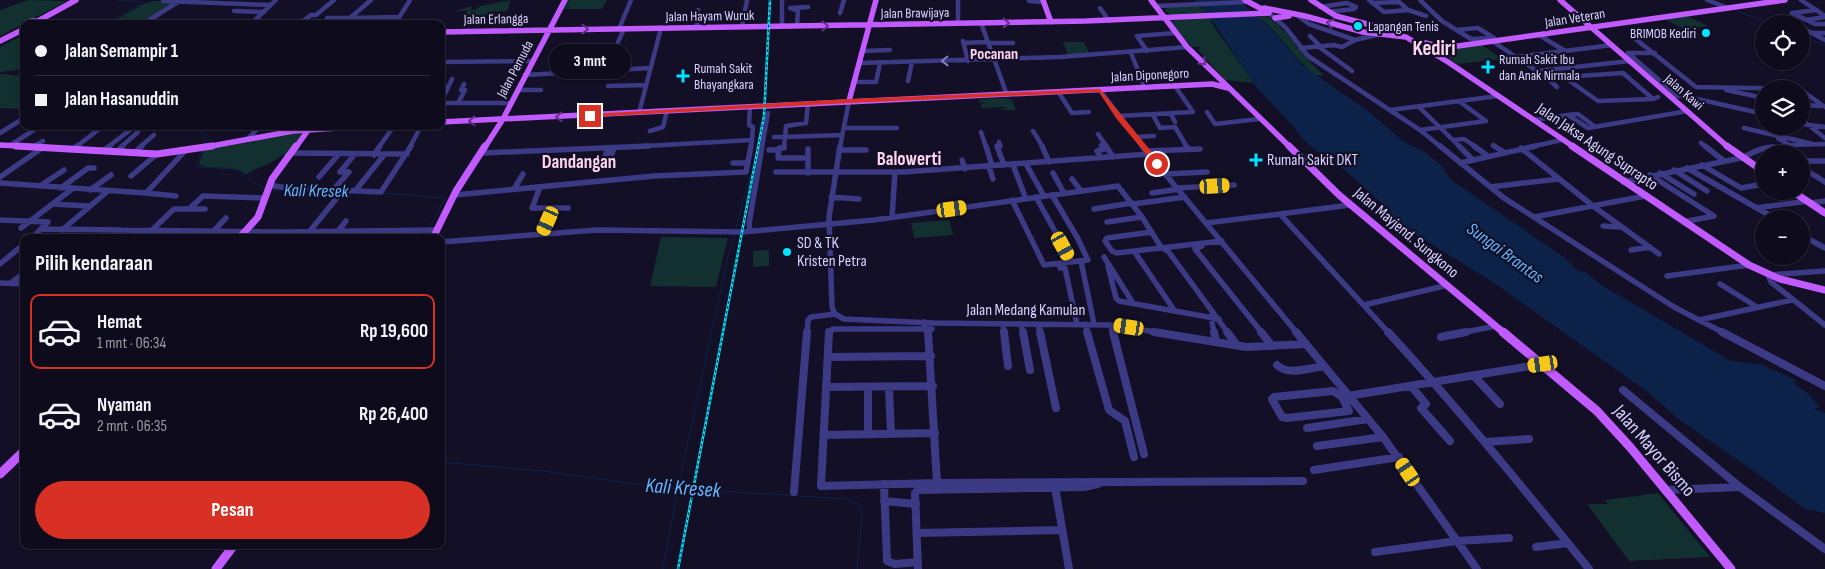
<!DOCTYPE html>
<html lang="id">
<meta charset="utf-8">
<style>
:root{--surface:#0e0b1c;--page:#1c1929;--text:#f1f3f6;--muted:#9b9ba3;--line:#2e2b3b;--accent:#d93025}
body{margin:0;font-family:"Sofia Sans Condensed",sans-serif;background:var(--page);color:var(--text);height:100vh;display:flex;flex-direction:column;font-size:19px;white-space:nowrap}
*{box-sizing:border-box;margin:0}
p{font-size:16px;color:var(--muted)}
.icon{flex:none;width:28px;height:28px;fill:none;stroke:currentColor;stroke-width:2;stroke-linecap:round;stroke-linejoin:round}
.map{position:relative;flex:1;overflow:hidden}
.side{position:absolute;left:20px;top:234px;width:425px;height:315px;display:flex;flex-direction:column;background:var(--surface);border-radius:10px;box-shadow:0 1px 4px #0004,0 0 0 1px var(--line)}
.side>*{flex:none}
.hud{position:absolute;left:20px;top:20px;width:425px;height:110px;border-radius:10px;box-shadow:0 1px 4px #0004,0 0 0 1px var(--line);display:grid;align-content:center;height:110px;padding:0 15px;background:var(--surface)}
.tools{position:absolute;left:1755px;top:15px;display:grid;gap:10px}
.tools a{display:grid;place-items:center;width:55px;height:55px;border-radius:50%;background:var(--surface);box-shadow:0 1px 4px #0004,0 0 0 1px var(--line);font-size:25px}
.end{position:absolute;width:22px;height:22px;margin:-11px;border:6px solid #d93025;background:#fff;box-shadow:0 0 0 2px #fff}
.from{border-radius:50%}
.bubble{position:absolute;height:35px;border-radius:18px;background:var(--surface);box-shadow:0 1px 4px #0004,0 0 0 1px var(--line);font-size:16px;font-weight:700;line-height:35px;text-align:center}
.car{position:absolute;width:15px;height:30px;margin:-15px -8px;border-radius:6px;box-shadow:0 0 4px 1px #0007;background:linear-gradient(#f5c518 24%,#345 0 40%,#f5c518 0 76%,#345 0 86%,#f5c518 0)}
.hud b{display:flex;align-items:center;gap:18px;height:48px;font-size:19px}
.hud b+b{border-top:1px solid var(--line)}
.hud i{width:12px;height:12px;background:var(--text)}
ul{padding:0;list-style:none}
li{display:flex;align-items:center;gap:15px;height:75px;margin:0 10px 8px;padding:0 5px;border:2px solid transparent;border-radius:10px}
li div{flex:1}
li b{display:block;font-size:19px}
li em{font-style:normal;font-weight:700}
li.current{border-color:var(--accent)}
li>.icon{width:45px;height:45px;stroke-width:1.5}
h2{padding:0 15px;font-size:22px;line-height:60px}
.button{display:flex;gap:10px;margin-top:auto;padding:10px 15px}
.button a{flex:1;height:58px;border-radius:30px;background:var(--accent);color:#fff;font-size:20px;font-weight:700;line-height:58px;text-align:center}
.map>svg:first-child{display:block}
</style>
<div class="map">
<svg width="1825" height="569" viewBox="0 0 1825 569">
<rect width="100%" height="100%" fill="#130f26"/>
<path fill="#12302f" d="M28,0L67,1L0,36V10Z
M511,0L507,11L488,12L486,15L469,17L463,15L469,10L454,12L471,6V11L475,10L480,6Z
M569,0H607L602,9H564Z
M154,1L177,2L143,23L112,22L143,4Z
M1198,6L1208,14L1215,28L1254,83L1225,80L1198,50L1201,47H1192L1171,24L1172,21L1178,20L1165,11L1167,7Z
M1266,16C1291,31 1302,58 1324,75L1316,76C1294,59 1280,32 1258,17Z
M1687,16L1708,26L1684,29L1664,19Z
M24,34V69L0,72V47Z
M1063,42H1084L1090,54L1068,55Z
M1482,45L1502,59L1457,64L1445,55L1454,49Z
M0,74L24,76V109L0,108Z
M1006,98L1012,100L1016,110H999L1007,107L982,108L981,104L986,103L978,102L980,99Z
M290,132L303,133L286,155H282C272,165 257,166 246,175C230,162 213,172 199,164L204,149Z
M949,220L953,235L914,238L911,223Z
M661,237L728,238L716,287L650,286Z
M769,250V266L753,267V251Z
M1658,493L1710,557L1629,561L1587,504H1608L1605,500Z"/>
<path fill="#0c2248" d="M1194,0H1238L1270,27L1303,66L1368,111L1404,142L1425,152L1441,165L1450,179L1564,257L1578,271L1585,272L1603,286L1731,361L1760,364L1796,380V382L1791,381L1806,392L1820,407L1814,409L1825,413V513L1805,509L1758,474L1677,418L1648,392L1494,283L1402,226L1374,196L1326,154L1317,152L1301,137L1294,127L1257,88L1208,14Z"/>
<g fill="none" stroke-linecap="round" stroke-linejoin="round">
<path stroke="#0c2248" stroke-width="1" d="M1735,10L1770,24
M108,24L143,2L117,0
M1801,36L1825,45
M195,126L206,136L204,143
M202,150L196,167L234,169L264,189
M271,190H284
M383,193L445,198L429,228
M736,229L750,175
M425,238L427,231
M441,462L543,471L656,487L847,499L860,505L862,514L857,569
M680,478L731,243L735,235
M663,569L676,498"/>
<path stroke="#3d3a85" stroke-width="4.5" d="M782,0V26
M958,0V24
M1369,0L1384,12L1408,10
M1397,0L1408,10L1426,16
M1420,0L1442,21L1471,39L1493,38
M1707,0L1728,8
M1801,0L1825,16
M163,1L270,5
M1029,1L1044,2
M1372,3L1399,2
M1157,6L1246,2
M1320,7L1347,3L1356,7L1354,9L1328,12
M1100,8L1109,21
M234,11L264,12
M840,13L844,0
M1792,13L1815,24H1825
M1792,13L1817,10
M1271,15L1286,28L1308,56L1420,130L1441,147
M1297,15L1309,24L1355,40L1381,34
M327,18H350L371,0
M350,18L399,17
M1806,20L1825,17
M981,23L1007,95
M143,24L178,2
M251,24L276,0
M299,24L311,15H316L334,0
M395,24L410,0
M797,26L798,11L790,8L808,7
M742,27L747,0
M696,28L699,18L696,16L698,10
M1801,28L1812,33
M619,29L631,0
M518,30L523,21
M1456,30L1478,28L1494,38
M1825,33H1812L1825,40
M1539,35L1565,51
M1310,36L1321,47
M1633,37L1696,87L1800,89
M963,41L968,61
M1492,41L1546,77L1557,87
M618,42L624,29
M963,43L987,42
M988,43H1013
M1319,47L1352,71
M1301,48L1334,45L1342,47L1355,40
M863,51L890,50
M1147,51L1137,36L1175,33
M1131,53L1145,88
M1628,53L1675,94
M1628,53H1655
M1517,57L1612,45
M441,62L533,61
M860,63L1060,57L1187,47
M1538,71L1630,61
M1623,73L1653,99L1598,101L1564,77Z
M525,75L650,68
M908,81L912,62
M854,82H876L880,63
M608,86L646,85
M518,90H541
M1100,90L1143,147
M1726,90L1764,98
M1801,90L1825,107
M1059,93L1072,113L1089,112
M1669,95L1688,97L1764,114
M1653,99L1658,97
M441,102L452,79
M441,103H511
M458,103L465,90H461L464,84
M808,103L806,123L786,126L785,137L842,135
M1801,105L1822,106
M750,106L749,125L753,127L752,140
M1419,107L1460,147
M1390,110L1498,96
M1207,112L1215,124L1259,119
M639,113L661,28
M1171,114L1175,122
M1153,115L1160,128L1175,127L1187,147
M1568,115L1578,114L1594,126
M1118,116L1193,112L1175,86
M1533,120L1568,115L1588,128L1688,111
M1806,123L1825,138
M1801,124L1825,127
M844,128H897
M1744,128L1813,144
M1420,130L1486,121L1460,102
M650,131L663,127L667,111
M1033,131L1043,147
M981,132L986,147
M0,133L24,118
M1098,134L1107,147
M774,137H785L784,147
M1135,137L1154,136
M1778,138L1789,145L1825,144
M247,139L261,126
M1453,140L1464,139L1476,147
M1701,143L1706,147
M1101,145L1103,147
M1493,145L1496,147
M9,146L37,128L45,126
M33,147L43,141
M76,147L103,126
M108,147L135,126
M121,147L138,132
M140,147L154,135
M379,147L394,126
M410,147L421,126
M628,147L752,140L751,147
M762,147L768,113
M840,147L849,101
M997,147L1000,146L999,142
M1530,147L1562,140
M1771,147H1774"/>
<path stroke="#3d3a85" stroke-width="5.5" d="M784,146V148H779L778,158H807
M840,146L829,217L832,307L835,314L844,319L933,323L1111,325L1162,333
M986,146L992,166
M1000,146H997L1004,165
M1042,146L1049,162
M1106,146L1113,157
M1142,146L1297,333
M1186,146L1188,149
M1440,146L1504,198L1674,307L1724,333
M1459,146L1473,160
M1474,146L1488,156
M1494,146L1504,152
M1705,146L1724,161
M33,147L35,146
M1521,148L1593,206L1659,254
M808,149V173
M72,150L77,146
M769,150H779
M839,150H866
M103,151L110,146
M1146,151L1200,149
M116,152L123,146
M134,153L142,146
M291,153L407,154
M482,153L649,146
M374,155L380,146
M1101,158L1097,151L1104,149L1102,146
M962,160L965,169
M603,161L608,149
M1801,161H1825
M733,163H748
M1460,163L1536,146
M608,164L614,148
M1026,164L1044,196
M1013,165L1026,199
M1702,165L1741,188L1764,184
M989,167L993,179
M1801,167L1825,182
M1687,168L1776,219
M1674,170L1707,191
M340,172L354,155
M776,172H904L1149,154
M1053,173L1064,193
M1660,173L1694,194
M1165,174L1207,172
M1650,175L1714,216L1683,222
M131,176L157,154
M0,177L42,148
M319,177L339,154
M1072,179L1081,191
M1623,182L1741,158C1756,152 1757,148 1774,147
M0,183L146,193L185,151
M269,185L287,188L381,192L411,146
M40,186L64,170
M540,187L532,208H568
M1490,187L1559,179
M61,188L88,168H94
M1177,188L1234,185
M514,189L523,174
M90,190L111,175
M333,190L349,172H340
M355,191L384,155
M146,193L176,196
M1152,193L1179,189
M454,195L654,176L746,172L751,146
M831,197L859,199
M1036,197L1072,262
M1012,200L1044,265L1088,260L1077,237L1052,195
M1810,203L1825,201
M52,204L89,206
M1133,204L1185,197
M1350,205L1280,214L1389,333
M1756,208L1808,201
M189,209L203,196L264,198
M1094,209L1132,203
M892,217L895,172
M1534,217L1645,196
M0,220L48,222L32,238
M1107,222L1142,217
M1206,223L1280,214
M1603,226L1619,227
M21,228L72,189
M42,229L283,232L435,230
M62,230L108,191
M750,230L749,224L762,146
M151,231L174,209H205
M310,231L340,194H335
M338,231L346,221
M1152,232L1107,238L1105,241L1112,251L1117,253L1222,241
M542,233L553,208
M1801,235L1825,248
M112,238L120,230
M207,238L226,218
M441,242L597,230L742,232L874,220L1118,186L1142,217L1161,247
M1202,246L1195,249L1262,333
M1165,250L1168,251L1228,333
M1631,250L1650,247
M1136,254L1174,310
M1104,257L1133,303
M1081,261L1094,324
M0,264L24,244
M1059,264L1060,268H1065L1077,324
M1108,266L1116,298L1119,301L1219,319
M1825,271L1768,275L1771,282L1825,325
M1667,276L1749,265
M0,283L24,284
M11,283L24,273
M1720,284L1757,307
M1364,305L1448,285
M1211,316L1214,333
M1699,320L1792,300
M924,322L925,329
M1003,324L1004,333
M1021,324L1023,333
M1038,324L1040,333
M1085,324L1088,333
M1111,325L1113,333
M925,329H932
M925,329L929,333
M807,333L808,320L811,317L835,314
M829,333L833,329H925
M1460,333L1496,326"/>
<path stroke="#3d3a85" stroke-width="8" d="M829,332L821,486L937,483L928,332
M1004,332L1008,366
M1023,332L1030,370
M1040,332L1056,408
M1087,332L1109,410L1125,421L1134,457
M1113,332L1144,454
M1154,332L1246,347L1306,344
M1214,332L1216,341
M1227,332L1237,345
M1261,332L1272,346
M1296,332L1383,437L1477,569
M1388,332C1458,408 1524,489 1589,569
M1722,332L1825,386
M1441,337L1466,332
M829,357L931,356
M1277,365C1288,376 1310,368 1324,366
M1474,376L1500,404
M1411,386L1426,404L1421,408L1450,441
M827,387L933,386
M868,387V434
M889,387L891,434
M1623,390L1740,487L1825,549
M1333,391L1342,397L1349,411L1287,418L1282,417L1272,399L1274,397Z
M1342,397L1543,364
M1307,428L1368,419
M824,435L935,433
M1485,442L1529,439
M1317,446L1383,437
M1314,470L1399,457
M937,483L1303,481
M884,484L887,561L895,564L918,562
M1055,487L1069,569
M1665,490L1740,487
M794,492L807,332
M884,501L916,504
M917,533L1062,530
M1536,547L1568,543
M1375,552L1457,541L1509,538
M918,569L915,493L918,490L1084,487L1098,484"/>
<path stroke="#c25bff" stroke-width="5.5" d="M1043,0L1051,22
M1151,0L1187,47L1290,147
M1311,0L1336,16L1394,31
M1560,0L1728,147
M1264,8L1305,16L1363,32L1406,37L1448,62L1574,147
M1275,18L1289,16
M32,21L103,24
M38,21L76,0
M441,32L1086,21L1269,13L1245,0
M0,41L24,29
M1421,42L1434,45L1458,46L1785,0
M849,101L876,0
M441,122L1212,84L1228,88
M0,145L38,147
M206,147L293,131L369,126
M296,147L309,129
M485,147L503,119L565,0"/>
<path stroke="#c25bff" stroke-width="7" d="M16,146L157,154L212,146
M1289,146L1339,195L1504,333
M1572,146L1749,265L1780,279L1825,290
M1727,146L1764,172
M1792,191L1825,213
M239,238L258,217L272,179L296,146
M433,238L456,191L485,146"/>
<path stroke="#c25bff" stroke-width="9" d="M1503,332L1597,411L1630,447L1731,569
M0,474L24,451
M216,569L234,545"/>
<defs>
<path id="rail" d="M678,569L764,116L770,0"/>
</defs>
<use href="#rail" stroke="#00e5ff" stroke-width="2.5"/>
<use href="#rail" stroke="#130f26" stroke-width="1" stroke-dasharray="2.5" stroke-linecap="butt"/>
</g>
<defs><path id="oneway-chevron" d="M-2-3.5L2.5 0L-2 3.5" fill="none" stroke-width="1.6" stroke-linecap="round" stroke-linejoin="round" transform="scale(1.25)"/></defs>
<g stroke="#623188">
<use href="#oneway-chevron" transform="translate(1006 23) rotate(-1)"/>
<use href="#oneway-chevron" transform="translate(1330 23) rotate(-164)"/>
<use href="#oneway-chevron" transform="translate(825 26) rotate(-1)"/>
<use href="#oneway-chevron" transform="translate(585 29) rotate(-1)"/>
<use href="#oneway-chevron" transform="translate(1203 62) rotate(44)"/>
<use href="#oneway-chevron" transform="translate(559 117) rotate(177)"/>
<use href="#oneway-chevron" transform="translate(472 121) rotate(177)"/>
</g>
<use stroke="#837fbc" href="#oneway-chevron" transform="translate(945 61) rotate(179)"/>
<path fill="#d93025" d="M1100,89L1160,162V165H1155L1116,118L1099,92L849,103L590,117L586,116L590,114L849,99Z"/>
<g fill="#00e5ff" stroke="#130f26" stroke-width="2">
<circle cx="1358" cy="26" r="5"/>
<circle cx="1706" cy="33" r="5"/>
<path d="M1485.5 59.5h5v5h5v5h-5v5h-5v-5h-5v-5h5z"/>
<path d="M680.5 68.5h5v5h5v5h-5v5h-5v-5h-5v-5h5z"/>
<path d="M1253.5 152.5h5v5h5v5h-5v5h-5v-5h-5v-5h5z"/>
<circle cx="787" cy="252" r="5"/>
</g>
<g text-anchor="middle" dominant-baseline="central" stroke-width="4.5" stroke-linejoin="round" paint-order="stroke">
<g font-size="14" fill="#d9d4ff" stroke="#130f26">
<text transform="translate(915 13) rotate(-1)">Jalan Brawijaya</text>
<text transform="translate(710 16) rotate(-1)">Jalan Hayam Wuruk</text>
<text transform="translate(1575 18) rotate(-9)">Jalan Veteran</text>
<text transform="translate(496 19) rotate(-1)">Jalan Erlangga</text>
<text transform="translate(515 69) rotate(-62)">Jalan Pemuda</text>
<text transform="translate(1150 75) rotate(-3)">Jalan Diponegoro</text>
<text transform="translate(1684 92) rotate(41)">Jalan Kawi</text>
</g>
<g font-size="14" fill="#d9d4ff" stroke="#130f26" text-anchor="start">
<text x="1368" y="26">Lapangan Tenis</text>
<text x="1696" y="33" text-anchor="end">BRIMOB Kediri</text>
<text x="1499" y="59">Rumah Sakit Ibu<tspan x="1499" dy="16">dan Anak Nirmala</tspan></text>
<text x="694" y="68">Rumah Sakit<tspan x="694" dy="16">Bhayangkara</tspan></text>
</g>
<g font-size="16" font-weight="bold" fill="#ffd6f0" stroke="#130f26">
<text x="994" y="54">Pocanan</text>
</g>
<g font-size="16" fill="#d9d4ff" stroke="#130f26">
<text transform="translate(1597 147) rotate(34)">Jalan Jaksa Agung Suprapto</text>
<text transform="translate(1406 233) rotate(40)">Jalan Mayjend. Sungkono</text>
<text x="1026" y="310">Jalan Medang Kamulan</text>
</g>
<g font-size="16" fill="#d9d4ff" stroke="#130f26" text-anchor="start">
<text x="1267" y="160">Rumah Sakit DKT</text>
<text x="797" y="243">SD &amp; TK<tspan x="797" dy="18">Kristen Petra</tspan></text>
</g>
<g font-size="18" font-style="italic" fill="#62b6ff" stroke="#130f26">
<text transform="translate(316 191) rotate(1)">Kali Kresek</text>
<text transform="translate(1505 253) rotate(36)">Sungai Brantas</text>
</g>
<g font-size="19" font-weight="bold" fill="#ffd6f0" stroke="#130f26">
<text x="909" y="159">Balowerti</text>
<text x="579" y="162">Dandangan</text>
</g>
<g font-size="19" fill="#d9d4ff" stroke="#130f26">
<text transform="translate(1654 451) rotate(49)">Jalan Mayor Bismo</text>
</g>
<g font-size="21" font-weight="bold" fill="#ffd6f0" stroke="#130f26">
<text x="1434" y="48">Kediri</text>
</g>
<g font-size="21" font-style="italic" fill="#62b6ff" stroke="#130f26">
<text transform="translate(683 488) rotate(4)">Kali Kresek</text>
</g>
</g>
</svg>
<div class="tools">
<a><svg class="icon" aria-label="locate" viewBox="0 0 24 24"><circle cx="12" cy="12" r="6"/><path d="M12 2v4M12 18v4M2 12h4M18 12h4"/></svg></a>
<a><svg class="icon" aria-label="layers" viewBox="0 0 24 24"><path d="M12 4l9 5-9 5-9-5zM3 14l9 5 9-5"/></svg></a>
<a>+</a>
<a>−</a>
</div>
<i class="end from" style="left:1157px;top:164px"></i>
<i class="end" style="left:590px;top:116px"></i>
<div class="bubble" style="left:549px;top:44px;width:82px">3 mnt</div>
<i class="car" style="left:1215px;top:186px;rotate:87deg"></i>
<i class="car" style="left:952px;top:209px;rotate:82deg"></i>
<i class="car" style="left:548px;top:221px;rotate:204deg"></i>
<i class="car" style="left:1063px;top:246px;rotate:151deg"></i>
<i class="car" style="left:1129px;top:327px;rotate:279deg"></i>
<i class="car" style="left:1543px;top:364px;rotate:261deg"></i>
<i class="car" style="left:1408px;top:472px;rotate:326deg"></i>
<div class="hud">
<b><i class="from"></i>Jalan Semampir 1</b>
<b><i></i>Jalan Hasanuddin</b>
</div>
<section class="side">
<h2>Pilih kendaraan</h2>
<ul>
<li class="current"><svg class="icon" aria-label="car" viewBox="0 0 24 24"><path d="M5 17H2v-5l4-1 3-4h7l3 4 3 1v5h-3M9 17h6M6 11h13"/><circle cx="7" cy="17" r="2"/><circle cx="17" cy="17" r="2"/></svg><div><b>Hemat</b><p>1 mnt · 06:34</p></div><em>Rp 19,600</em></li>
<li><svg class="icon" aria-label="car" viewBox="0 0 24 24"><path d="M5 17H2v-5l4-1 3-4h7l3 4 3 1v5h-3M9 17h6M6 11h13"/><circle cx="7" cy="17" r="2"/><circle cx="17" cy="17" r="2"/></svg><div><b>Nyaman</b><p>2 mnt · 06:35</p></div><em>Rp 26,400</em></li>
</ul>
<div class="button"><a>Pesan</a></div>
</section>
</div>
